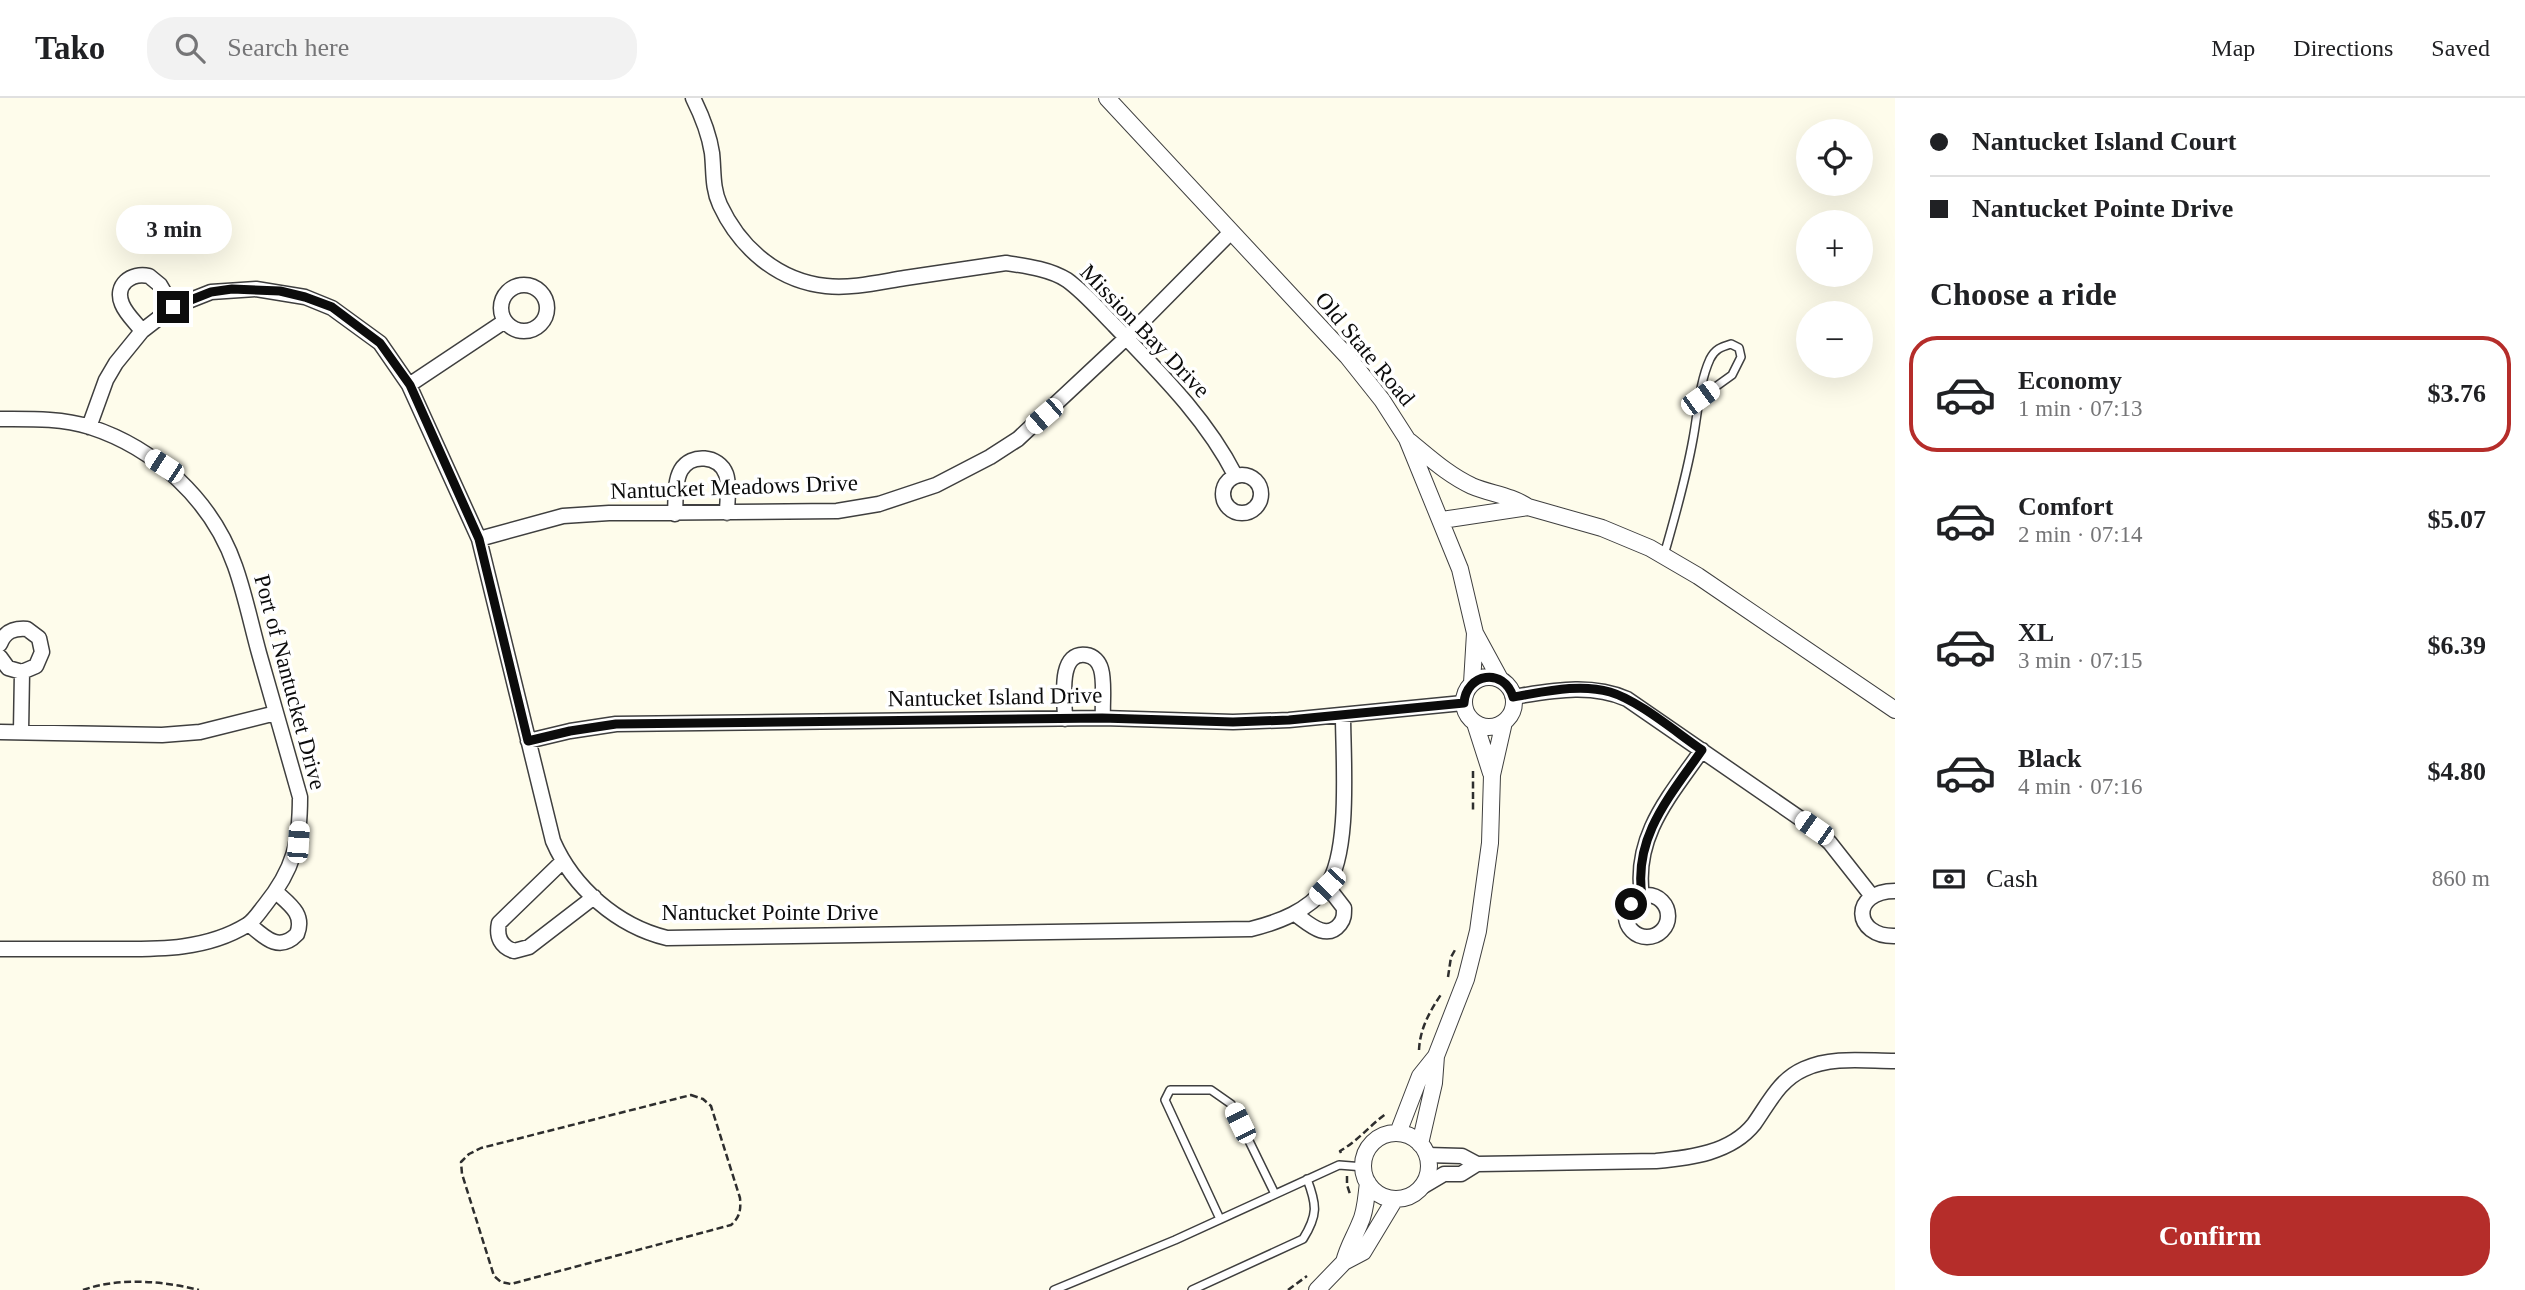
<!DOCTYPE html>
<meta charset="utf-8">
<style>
:root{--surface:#fff;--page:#f2f2f2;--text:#202124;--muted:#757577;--line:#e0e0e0;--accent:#b52d2a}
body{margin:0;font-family:Georgia,serif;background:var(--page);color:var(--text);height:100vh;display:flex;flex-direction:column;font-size:26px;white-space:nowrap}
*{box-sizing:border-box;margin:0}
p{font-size:23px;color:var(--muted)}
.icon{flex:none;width:38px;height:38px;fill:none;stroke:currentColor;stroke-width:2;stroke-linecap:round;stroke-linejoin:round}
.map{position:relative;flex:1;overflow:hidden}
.details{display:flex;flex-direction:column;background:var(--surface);width:630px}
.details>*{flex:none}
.banner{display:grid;align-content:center;height:154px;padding:0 35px;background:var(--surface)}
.fabs{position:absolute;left:1796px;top:21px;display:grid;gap:14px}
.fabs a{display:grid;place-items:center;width:77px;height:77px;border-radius:50%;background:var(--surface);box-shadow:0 7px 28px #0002;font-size:35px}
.end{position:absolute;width:32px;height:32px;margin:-16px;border:9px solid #0c0c0c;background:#fff;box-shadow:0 0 0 4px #fff}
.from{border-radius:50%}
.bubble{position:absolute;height:49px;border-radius:24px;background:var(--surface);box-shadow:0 7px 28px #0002;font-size:23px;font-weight:700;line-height:49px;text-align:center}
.car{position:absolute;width:21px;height:42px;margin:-21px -10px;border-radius:9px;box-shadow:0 0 5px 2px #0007;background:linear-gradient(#fff 24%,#345 0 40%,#fff 0 76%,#345 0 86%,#fff 0)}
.banner b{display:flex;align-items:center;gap:24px;height:66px;font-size:26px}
.banner b+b{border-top:2px solid var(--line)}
.banner i{width:18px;height:18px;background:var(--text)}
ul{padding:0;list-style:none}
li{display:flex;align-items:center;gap:21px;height:116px;margin:0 14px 10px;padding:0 21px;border:4px solid transparent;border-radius:28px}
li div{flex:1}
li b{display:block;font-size:26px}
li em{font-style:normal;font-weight:700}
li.active{border-color:var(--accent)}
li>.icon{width:63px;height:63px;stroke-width:1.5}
h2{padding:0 35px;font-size:32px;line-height:84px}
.pay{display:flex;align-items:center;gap:18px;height:77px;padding:0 35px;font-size:26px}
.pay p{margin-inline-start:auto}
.cta{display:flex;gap:14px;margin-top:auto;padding:14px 35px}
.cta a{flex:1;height:80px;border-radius:28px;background:var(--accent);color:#fff;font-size:28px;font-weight:700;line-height:80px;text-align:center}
header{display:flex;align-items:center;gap:42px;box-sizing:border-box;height:98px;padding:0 35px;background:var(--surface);border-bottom:2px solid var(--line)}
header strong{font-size:33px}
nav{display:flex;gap:38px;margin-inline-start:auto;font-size:24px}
.search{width:490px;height:63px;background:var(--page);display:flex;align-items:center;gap:18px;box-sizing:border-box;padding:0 24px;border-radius:28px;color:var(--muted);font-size:26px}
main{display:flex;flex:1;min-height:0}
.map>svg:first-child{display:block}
</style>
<header>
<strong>Tako</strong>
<div class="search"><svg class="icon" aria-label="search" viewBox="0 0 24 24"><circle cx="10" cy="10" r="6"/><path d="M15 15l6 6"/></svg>Search here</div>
<nav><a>Map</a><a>Directions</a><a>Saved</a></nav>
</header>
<main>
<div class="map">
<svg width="1895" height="1192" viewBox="0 0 1895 1192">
<rect width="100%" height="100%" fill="#fefceb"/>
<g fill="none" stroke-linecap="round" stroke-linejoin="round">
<defs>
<path id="service" d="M1664,457C1675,419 1686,380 1693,341C1698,315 1699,285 1710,261C1715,251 1721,249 1731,246L1739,250L1741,259L1732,277L1700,300
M1220,1121L1165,1002L1170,992H1211L1231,1006L1275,1096
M1054,1192L1175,1142L1339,1067L1364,1069
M1192,1192L1303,1141C1318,1117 1317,1107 1307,1081"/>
<path id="minor" d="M693,0C702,18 709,35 712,55C714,73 712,90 720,107C740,150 778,183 826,188C851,191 880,184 905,180C939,175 972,170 1006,165C1026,168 1050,171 1067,182C1085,195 1099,212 1114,227C1158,273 1206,320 1235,377
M501 210a23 23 0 1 1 46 0a23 23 0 1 1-46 0Z
M142,233C136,225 126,216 122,206C114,187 131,174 149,178L160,187L173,209
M409,287L505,223
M0,321C30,321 61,320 90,329C155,350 212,402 235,468C245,496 251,526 259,555C273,603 286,651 300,699C300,744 294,771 265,807C260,813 254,823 247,827C203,854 151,851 102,851C68,851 34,851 0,851
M89,329L106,282L116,265L142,233L173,209L211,194L256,191L305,199L332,210L380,245L409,287L479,441L553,743C573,789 617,828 667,840L1251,831C1279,824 1308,813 1326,789C1351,755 1343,660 1343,617
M1223 396a19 19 0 1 1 38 0a19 19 0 1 1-38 0Z
M675,416C676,403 674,384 681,372C691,355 719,357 726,376C730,387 727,403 727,415
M479,441L563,418L609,415L837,413L879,406L936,387L990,359L1018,341L1126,240L1231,134
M0,546C5,533 14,530 27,531L39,540L42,554L36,568L22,574L8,570L0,559
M1513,599C1552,593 1590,585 1627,601L1814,730L1830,745L1871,797
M1065,621C1065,603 1057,553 1086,557C1094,558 1099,564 1101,571C1105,585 1102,605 1103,620
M0,634L162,637L200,634L276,615
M21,634L22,574
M528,643L570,633L616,626L1103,620L1233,624L1289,622L1463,605
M562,764L499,825C496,839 501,849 514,853L529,849L594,799
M1895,793C1850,793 1853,839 1895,838
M1626 818a21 21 0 1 1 42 0a21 21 0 1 1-42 0Z
M1642,798C1633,738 1670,698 1702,652
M1295,816C1307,824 1326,844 1340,826C1344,821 1344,817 1344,810L1327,788
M249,826C264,839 279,855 297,836C305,816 289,806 276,794
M1427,1057L1462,1058L1477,1066L1656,1063C1690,1060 1731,1055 1754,1026C1769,1005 1779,982 1804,971C1832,958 1865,963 1895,963
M1422,1089L1444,1076H1461L1477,1066"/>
<path id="tertiary" d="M1107,0L1347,258L1382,302L1407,341L1460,471L1475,535L1500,581
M1409,343C1429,359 1448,377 1472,388C1491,396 1510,397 1528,409
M1442,422L1528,409L1602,430L1650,450L1698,478L1895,612
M1464 604a25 25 0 1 1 50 0a25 25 0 1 1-50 0Z
M1472,585L1475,535
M1475,625L1491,675
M1398,1035L1420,978L1436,958
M1363 1068a33 33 0 1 1 66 0a33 33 0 1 1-66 0Z
M1420,1046L1434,985L1436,958L1466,881L1478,833L1490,745L1492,677L1504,624
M1344,1164C1348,1148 1354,1140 1360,1125C1366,1113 1366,1098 1368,1085
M1317,1192L1344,1164L1363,1154L1395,1101"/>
</defs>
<use href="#service" stroke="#3f3f3f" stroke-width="10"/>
<use href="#minor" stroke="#3f3f3f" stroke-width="17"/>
<use href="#tertiary" stroke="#3f3f3f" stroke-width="18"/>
<path stroke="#2e2e2e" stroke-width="2.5" stroke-dasharray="7 3.5" stroke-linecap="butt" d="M1473,673V715
M1448,879L1451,859L1455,852
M1419,952C1420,930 1430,913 1442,895
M691,997L703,1001L711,1008L740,1100C741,1112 740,1119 731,1127L511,1186L501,1184L494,1178L462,1076L461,1064L469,1056L481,1050Z
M1341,1055L1340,1053C1358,1043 1370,1027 1387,1015
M1347,1078V1087L1350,1096
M83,1192C120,1179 162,1183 199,1192
M1288,1192L1307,1178"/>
<use href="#service" stroke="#fff" stroke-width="7"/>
<use href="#minor" stroke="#fff" stroke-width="14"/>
<use href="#tertiary" stroke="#fff" stroke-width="16"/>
</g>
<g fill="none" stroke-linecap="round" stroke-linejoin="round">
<path stroke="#0c0c0c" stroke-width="9" d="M173,209L211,194L232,191L280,193L305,199L332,209L380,245L410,287L479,441L528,643L570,633L616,626L1102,620L1233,624L1289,622L1464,605C1466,575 1504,569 1513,599C1544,594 1579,585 1610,594C1638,602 1677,635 1702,652C1670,698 1633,739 1642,798L1631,806"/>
</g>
<g text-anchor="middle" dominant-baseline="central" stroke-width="7" stroke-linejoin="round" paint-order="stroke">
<g font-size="23" fill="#0c0c0c" stroke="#fff">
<text transform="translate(1145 233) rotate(46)">Mission Bay Drive</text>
<text transform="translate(1365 251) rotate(50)">Old State Road</text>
<text transform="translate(734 389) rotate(-2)">Nantucket Meadows Drive</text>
<text transform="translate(290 584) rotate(75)">Port of Nantucket Drive</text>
<text transform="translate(995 599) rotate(-1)">Nantucket Island Drive</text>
<text x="770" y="814">Nantucket Pointe Drive</text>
</g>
</g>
</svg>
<div class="fabs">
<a><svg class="icon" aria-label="locate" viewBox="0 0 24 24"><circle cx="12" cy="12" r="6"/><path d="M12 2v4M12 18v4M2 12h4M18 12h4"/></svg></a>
<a>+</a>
<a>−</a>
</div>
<i class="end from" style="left:1631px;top:806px"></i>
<i class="end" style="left:173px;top:209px"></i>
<div class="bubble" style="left:116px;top:107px;width:116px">3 min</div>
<i class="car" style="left:1700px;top:300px;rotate:54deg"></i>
<i class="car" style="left:1044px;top:318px;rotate:229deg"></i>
<i class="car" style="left:164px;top:368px;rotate:303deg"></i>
<i class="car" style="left:1814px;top:730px;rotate:305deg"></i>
<i class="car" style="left:298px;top:744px;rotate:4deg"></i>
<i class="car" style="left:1327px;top:788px;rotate:224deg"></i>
<i class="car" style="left:1240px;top:1025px;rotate:334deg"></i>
</div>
<section class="details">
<div class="banner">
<b><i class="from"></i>Nantucket Island Court</b>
<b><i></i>Nantucket Pointe Drive</b>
</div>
<h2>Choose a ride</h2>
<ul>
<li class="active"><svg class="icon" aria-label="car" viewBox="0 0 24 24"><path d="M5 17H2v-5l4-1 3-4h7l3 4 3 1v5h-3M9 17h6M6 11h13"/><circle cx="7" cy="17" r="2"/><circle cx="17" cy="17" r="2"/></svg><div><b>Economy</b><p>1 min · 07:13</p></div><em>$3.76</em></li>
<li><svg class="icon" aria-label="car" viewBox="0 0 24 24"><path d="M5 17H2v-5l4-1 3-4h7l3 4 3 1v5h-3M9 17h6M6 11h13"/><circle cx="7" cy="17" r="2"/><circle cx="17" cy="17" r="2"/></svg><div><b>Comfort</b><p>2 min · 07:14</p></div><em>$5.07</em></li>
<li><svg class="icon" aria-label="car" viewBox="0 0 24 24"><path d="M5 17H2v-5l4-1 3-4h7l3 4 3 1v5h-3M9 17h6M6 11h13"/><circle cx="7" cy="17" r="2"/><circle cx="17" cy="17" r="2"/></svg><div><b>XL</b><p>3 min · 07:15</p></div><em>$6.39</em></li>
<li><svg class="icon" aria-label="car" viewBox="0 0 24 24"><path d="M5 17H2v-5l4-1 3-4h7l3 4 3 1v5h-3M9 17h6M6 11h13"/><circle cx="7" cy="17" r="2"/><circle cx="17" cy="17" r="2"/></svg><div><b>Black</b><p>4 min · 07:16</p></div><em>$4.80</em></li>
</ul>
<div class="pay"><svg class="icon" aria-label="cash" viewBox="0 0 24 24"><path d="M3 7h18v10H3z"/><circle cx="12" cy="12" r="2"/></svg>Cash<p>860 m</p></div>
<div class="cta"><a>Confirm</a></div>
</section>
</main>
